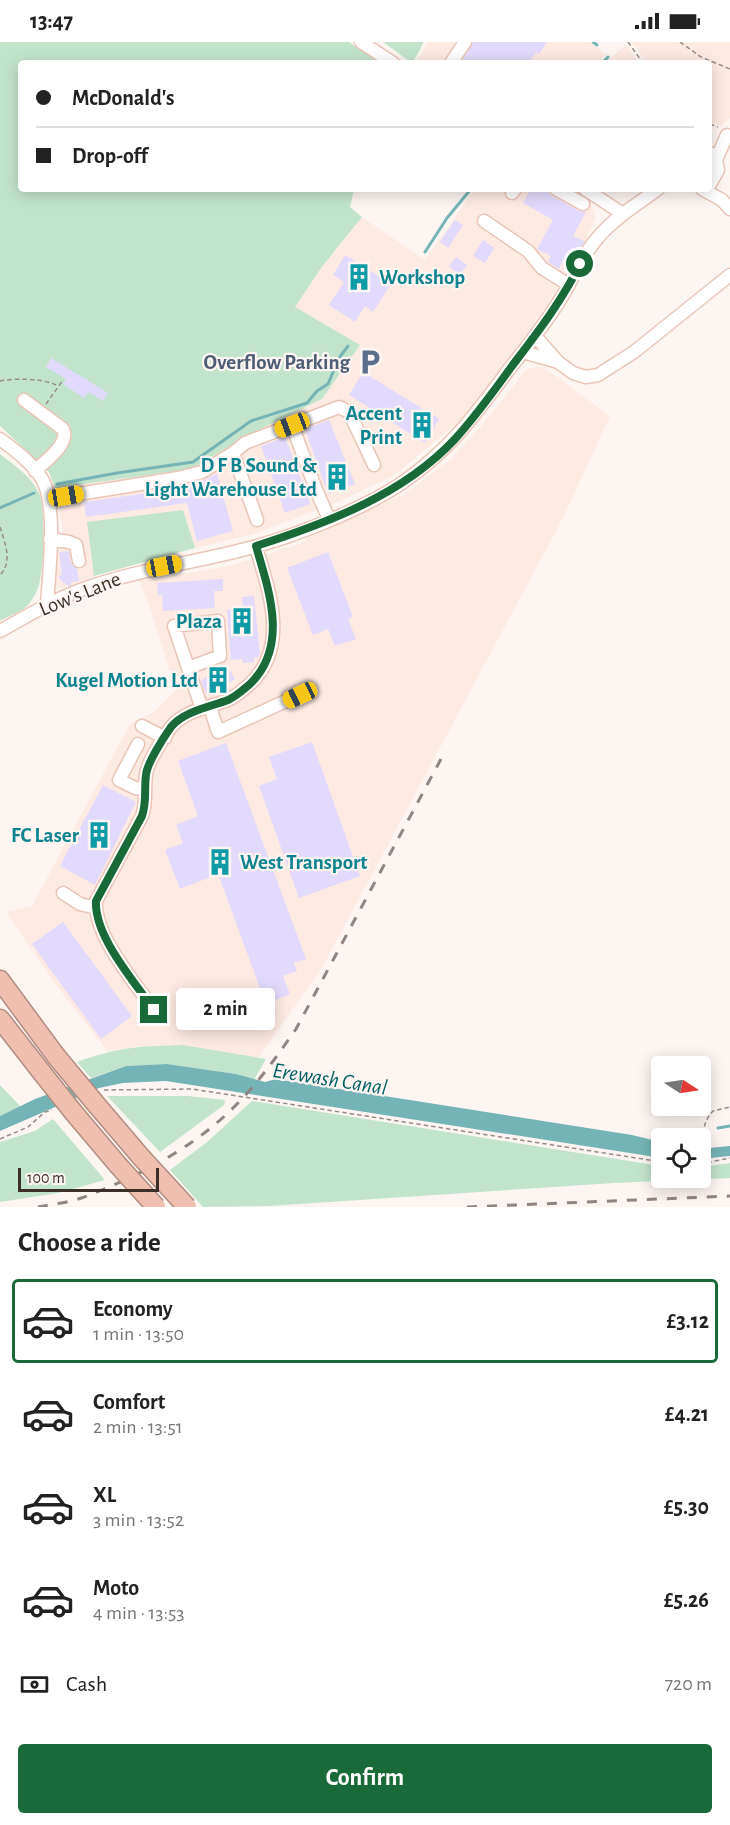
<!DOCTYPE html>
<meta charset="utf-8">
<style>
:root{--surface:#fff;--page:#f2f2f2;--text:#222;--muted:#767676;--line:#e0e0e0;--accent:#196939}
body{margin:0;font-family:"Alegreya Sans",sans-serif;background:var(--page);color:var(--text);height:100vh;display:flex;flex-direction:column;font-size:22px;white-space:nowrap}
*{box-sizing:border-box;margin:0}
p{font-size:20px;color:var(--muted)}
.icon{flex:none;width:33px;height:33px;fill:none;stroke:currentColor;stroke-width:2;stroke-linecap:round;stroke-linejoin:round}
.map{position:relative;height:1165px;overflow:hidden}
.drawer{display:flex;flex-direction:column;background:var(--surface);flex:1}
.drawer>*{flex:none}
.banner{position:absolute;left:18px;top:18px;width:694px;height:132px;border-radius:6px;box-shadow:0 3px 15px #0003;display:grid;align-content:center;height:132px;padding:0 18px;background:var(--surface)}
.needle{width:39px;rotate:102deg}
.controls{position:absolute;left:651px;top:1014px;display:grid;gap:12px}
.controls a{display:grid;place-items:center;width:60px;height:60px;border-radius:6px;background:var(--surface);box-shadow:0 3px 15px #0003;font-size:30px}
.scale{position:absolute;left:18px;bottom:15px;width:141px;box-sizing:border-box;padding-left:6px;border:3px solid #3d2f29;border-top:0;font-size:16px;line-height:21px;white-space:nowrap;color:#3d2f29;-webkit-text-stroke:4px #fdf5f2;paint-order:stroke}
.end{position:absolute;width:27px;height:27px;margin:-14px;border:8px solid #196939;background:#fff;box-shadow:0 0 0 3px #fff}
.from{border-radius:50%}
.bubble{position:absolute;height:42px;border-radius:6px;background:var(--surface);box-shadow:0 3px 15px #0003;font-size:20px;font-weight:700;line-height:42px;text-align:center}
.car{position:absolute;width:18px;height:36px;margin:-18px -9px;border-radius:8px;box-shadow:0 0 4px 2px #0007;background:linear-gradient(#f5c518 24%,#345 0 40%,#f5c518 0 76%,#345 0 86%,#f5c518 0)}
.banner b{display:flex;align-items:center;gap:21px;height:57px;font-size:22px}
.banner b+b{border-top:2px solid var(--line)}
.banner i{width:15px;height:15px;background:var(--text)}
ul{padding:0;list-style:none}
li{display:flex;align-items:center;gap:18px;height:84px;margin:0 12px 9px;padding:0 6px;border:3px solid transparent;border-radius:6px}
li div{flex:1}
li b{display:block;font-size:22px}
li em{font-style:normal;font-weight:700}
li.selected{border-color:var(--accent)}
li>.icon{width:54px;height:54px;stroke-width:1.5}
h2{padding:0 18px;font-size:27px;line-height:72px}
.pay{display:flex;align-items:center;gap:15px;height:66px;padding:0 18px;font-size:22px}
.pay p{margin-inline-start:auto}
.primary-button{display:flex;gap:12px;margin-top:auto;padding:12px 18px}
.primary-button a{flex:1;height:69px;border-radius:6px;background:var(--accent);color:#fff;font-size:24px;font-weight:700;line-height:69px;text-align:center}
.status{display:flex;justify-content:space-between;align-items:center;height:42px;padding:0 30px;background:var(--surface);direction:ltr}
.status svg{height:16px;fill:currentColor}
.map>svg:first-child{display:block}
</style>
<div class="status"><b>13:47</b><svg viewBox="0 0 49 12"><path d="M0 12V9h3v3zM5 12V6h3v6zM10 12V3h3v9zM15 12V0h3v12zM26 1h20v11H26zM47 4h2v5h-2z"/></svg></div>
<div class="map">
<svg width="730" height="1165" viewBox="0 0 730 1165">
<rect width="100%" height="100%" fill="#fdf5f2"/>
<path fill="#fdeae3" d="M428,0H590L606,13L599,21H416Z
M632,0H730V76L721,84L710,80V21H647Z
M626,3L639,21H605L610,16Z
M475,147H571L590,160L596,175L579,214H577L542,271L470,367L453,385L393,434L338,460L254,492L195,506L183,468L87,481L94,534L62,546L57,545L55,538L57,511L63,490L55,446L192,427L246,394L322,357L360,303L295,265L321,226L362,175L425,218Z
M539,324L550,330L610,374L565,472L322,926L258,1016L183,1003L141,1004L107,1009L54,940L6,870L32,864L130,682L154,670L176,648L148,560L139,539L229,524L272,511L282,506H289L302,501L310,494L396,456L418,442L451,417L483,382L526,328Z"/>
<path fill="#c2e4cc" d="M0,0H349L381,21H21V147H354L350,165L362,175L321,226L295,265L360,303L322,357L246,394L192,427L55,446L49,430L0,384Z
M383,0H423V1L420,8L412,21Z
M0,412C14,423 31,434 39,451C46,465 44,527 39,543C37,549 33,558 28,563C22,570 8,574 0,579Z
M183,468L195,506L94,534L87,480Z
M183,1003L266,1017L254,1038L236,1032L167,1022L126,1024L91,1036L77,1020C118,1005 141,1004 183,1003Z
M0,1043L21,1065L0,1074Z
M107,1054H188L225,1058L224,1063L160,1110Z
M252,1059L661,1124L662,1136H700L701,1125L730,1121V1136L614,1141L269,1164L203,1165L170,1128L207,1100Z
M53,1077L105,1138L58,1151L0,1160V1100L35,1089Z"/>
<path fill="#75b4b6" d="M167,1022L236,1032L265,1040L276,1037L632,1093L661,1100L662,1116L166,1039L123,1041L99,1046L0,1089V1074L35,1057L126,1024Z"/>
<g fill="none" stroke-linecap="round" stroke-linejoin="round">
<path stroke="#75b4b6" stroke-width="3" d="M593,0L597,3
M602,21L608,15
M425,210L447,176L471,147
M57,442L117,431L193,420L251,379L307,361L317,349L328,342L339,316L348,304
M0,466L34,451
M718,1086L730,1084
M692,1096H693"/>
<path stroke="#75b4b6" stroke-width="10" d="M700,1112L730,1109"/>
</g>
<path fill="#e2dafc" d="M473,0H547L539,12L536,10L529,21H467L463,18Z
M531,147H544L552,154L579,169L586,170L573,194L585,199L576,213L569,210L566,219L563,218L559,227L548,220L551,214L537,207L553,178L523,161Z
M455,178L463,183L448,206L440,200Z
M483,198L494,206L485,221L473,214Z
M345,213L391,242L373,270L365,264L355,280L329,263L344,240L333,233Z
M456,215L467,223L460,233L449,224Z
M51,316L108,351L103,359L88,350L84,356L63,342L66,337L46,325Z
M363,330L439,377L425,401L349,353Z
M329,378L355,442L328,452L305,387Z
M285,395L310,462L285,471L261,404Z
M217,432L233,489L197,499L187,461L86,475L84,460L182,446V444L204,438Z
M69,509L71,521L77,527L79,539L71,540V543L69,544L62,540L58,534L62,533L59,510Z
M328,510L353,575L348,577L356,597L335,604L328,587L313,593L287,526Z
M223,537V549H214L215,566L163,569L162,553H158L157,541Z
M254,554L260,612L258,615L254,616V620L243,621L242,617L231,618L227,568L243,566L242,555Z
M226,622L235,637L212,653L210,650L206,652L201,639Z
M312,700L360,834L299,856L259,744L277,737L269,715Z
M226,701L306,917L294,921L297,929L283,934L290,952L266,962L218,832L180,847L165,808L183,801L176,783L198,774L178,719Z
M103,743L136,760L95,843L60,824Z
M63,880L132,974L101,997L32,902Z"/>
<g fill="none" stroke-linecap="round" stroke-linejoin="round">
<defs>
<path id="minor" d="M361,0L393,21
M451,21L465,0
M710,111L716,118L718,128L710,142
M716,118L727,93
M556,147L583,162
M585,147L623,172
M702,147L722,158L730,167
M512,151L515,147
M484,179L528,209L542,226L569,243
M535,294L558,320L573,331L586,335L598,333L634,310L730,233
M523,310L558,320
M24,358L63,387C70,402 45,419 35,429
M292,383L317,450L329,477
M0,397C15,408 38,425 45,443C56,472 49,531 47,563
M66,454L178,436L202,430L233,411
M257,478L233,411L245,401L339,365L349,370L374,423
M50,497L69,500L76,503L79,519
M0,589C29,573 58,555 89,545C144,526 201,520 257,504C300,492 365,466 402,441C449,408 473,376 507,330C525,307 543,285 558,261C573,238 582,212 601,192C617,174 639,161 658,147
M188,626L220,614L218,579L174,584L202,667
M210,665L218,690L299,653
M142,684L165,696
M138,702L119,738L135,746L145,747
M63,851L80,862L96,866
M154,968C134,939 94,894 96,859L142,774C147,760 144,747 146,733C147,721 164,695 171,685C184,669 210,665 228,658C237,654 243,648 250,642C290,604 269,549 256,505"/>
<path id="highway" d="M0,938L56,1014
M0,977L43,1032
M95,1061L141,1115
M74,1071L118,1123"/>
</defs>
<use href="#minor" stroke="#eac5b7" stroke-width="15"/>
<use href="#highway" stroke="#b28d81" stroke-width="21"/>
<path stroke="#978c88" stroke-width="1.5" stroke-dasharray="4.5 3" stroke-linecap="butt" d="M628,0L643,21
M680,0L701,15L730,27
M710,82L718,85
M0,339C17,336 43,336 58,344
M46,362L63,338
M0,485C5,501 13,520 0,533
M104,1048L192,1047L662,1120
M0,1097L28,1085L45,1070L52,1068
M700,1122L730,1116
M705,1122C703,1104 699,1083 713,1069L730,1065"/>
<use href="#minor" stroke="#fff" stroke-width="12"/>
<use href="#highway" stroke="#f1bfb0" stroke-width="18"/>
<path stroke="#908580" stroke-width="3" stroke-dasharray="10 10" stroke-linecap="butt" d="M38,1165C54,1162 72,1160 87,1154C141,1133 195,1105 236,1063C259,1040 277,1014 296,987L441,717
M467,1165L730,1154"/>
<defs>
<path id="highway-bridge" d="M56,1014L95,1061
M43,1032L74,1071
M141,1115L187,1165
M118,1123L156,1165"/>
</defs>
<use href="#highway-bridge" stroke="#b28d81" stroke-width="21" stroke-linecap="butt"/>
<use href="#highway-bridge" stroke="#f1bfb0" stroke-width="18"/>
</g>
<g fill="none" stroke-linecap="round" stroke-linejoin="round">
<path stroke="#196939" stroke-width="8" d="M154,968C134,939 94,894 96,859L142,774C147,760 144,747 146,733C147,721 164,695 171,685C184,669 210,665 228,658C237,654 243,648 250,642C289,604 269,549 256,504C327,481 403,453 455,397C476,374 494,349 512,324C537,291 562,259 580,222"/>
</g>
<defs>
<symbol id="building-bare" viewBox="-9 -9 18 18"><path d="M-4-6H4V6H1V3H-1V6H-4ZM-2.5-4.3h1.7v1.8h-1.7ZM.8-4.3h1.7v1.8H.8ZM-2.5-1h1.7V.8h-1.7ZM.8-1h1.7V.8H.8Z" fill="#0f9aa8" stroke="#fdf5f2" stroke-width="2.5" paint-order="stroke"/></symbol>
<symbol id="parking-bare" viewBox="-9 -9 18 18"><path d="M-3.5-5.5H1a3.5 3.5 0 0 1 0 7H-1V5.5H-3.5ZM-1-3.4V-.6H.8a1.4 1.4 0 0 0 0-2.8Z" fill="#5c6f8a" stroke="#fdf5f2" stroke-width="2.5" paint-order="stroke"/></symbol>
</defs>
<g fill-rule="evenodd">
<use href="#building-bare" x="340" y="216" width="38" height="38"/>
<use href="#parking-bare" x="351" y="301" width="38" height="38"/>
<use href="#building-bare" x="403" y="364" width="38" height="38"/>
<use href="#building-bare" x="318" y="416" width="38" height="38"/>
<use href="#building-bare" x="223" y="560" width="38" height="38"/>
<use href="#building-bare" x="199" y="619" width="38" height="38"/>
<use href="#building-bare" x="80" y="774" width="38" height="38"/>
<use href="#building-bare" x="201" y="801" width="38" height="38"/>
</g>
<g text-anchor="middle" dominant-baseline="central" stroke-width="4.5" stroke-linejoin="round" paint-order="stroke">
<g font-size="21" font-weight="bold" fill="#0d838f" stroke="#fdf5f2" text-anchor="end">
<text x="379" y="235" text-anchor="start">Workshop</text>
<text x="402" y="371">Accent<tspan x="402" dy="24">Print</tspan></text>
<text x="317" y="423">D F B Sound &amp;<tspan x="317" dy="24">Light Warehouse Ltd</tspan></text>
<text x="222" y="579">Plaza</text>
<text x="198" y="638">Kugel Motion Ltd</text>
<text x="79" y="793">FC Laser</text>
<text x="240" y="820" text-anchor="start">West Transport</text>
</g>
<g font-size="21" font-weight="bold" fill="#4e5e75" stroke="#fdf5f2" text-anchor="end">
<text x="350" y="320">Overflow Parking</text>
</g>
<g font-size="21" fill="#3d2f29" stroke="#fdf5f2">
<text transform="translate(80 552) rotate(-22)">Low's Lane</text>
</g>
<g font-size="22" font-style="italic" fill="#006063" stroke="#fdf5f2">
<text transform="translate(330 1037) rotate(9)">Erewash Canal</text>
</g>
</g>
</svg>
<div class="controls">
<a><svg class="needle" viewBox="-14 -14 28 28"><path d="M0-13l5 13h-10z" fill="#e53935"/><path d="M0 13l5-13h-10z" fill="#767676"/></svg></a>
<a><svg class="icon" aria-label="locate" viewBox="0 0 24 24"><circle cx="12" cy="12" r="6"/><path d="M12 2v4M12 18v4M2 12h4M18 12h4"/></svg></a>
</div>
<div class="scale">100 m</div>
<i class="end from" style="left:580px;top:222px"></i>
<i class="end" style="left:154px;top:968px"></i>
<div class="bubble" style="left:176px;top:946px;width:99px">2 min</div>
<i class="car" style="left:292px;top:383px;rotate:249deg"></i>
<i class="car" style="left:66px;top:454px;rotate:81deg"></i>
<i class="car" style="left:164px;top:524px;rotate:79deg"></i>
<i class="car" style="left:300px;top:653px;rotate:245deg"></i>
<div class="banner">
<b><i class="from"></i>McDonald's</b>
<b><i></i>Drop-off</b>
</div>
</div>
<section class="drawer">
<h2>Choose a ride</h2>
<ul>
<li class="selected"><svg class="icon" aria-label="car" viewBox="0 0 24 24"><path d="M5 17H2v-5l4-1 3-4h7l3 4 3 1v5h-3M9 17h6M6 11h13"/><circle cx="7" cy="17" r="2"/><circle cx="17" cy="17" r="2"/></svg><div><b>Economy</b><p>1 min · 13:50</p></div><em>£3.12</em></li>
<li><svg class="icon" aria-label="car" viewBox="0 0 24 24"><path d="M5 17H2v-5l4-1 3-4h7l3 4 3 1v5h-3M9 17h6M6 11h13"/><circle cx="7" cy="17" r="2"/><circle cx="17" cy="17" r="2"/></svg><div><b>Comfort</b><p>2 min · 13:51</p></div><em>£4.21</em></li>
<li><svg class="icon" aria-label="car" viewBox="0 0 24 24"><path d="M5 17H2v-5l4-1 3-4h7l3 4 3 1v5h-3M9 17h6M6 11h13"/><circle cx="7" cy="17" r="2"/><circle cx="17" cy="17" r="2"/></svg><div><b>XL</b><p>3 min · 13:52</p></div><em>£5.30</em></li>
<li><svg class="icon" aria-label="car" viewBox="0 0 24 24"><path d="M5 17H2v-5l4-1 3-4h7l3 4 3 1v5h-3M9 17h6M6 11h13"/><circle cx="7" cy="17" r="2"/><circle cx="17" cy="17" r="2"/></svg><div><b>Moto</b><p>4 min · 13:53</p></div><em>£5.26</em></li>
</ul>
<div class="pay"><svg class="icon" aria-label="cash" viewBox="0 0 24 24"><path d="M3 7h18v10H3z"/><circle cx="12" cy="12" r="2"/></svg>Cash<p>720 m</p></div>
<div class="primary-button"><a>Confirm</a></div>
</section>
